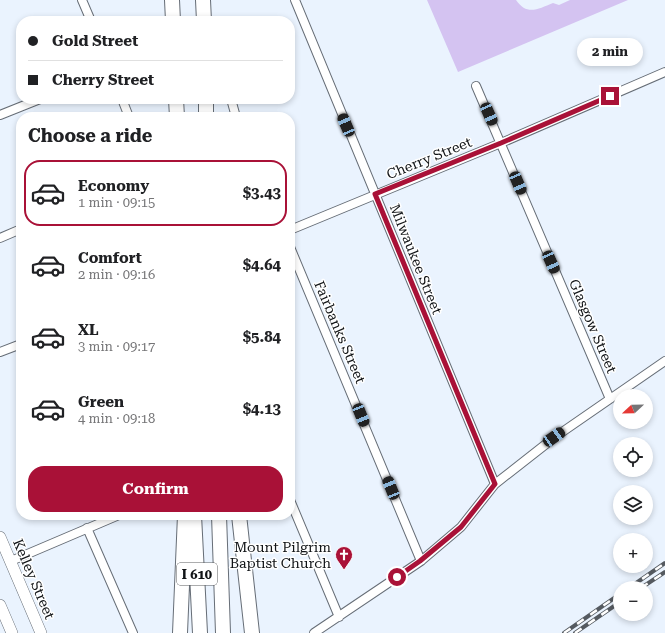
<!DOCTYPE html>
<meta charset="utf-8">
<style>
:root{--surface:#fff;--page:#f2f2f2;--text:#202124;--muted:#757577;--line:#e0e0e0;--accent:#a91137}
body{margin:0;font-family:"Roboto Serif",serif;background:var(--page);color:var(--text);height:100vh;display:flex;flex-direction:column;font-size:15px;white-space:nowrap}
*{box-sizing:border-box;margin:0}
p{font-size:13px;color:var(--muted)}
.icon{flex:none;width:22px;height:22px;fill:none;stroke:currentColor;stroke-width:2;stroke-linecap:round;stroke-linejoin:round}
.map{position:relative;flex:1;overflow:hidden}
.side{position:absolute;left:16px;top:112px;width:279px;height:408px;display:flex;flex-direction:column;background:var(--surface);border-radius:16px;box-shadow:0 2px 6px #0003}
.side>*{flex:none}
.hud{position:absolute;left:16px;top:16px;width:279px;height:88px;border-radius:16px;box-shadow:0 2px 6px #0003;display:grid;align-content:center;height:88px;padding:0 12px;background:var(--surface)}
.needle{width:26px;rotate:248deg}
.fabs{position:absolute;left:613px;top:389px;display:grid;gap:8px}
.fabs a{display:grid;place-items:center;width:40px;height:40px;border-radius:50%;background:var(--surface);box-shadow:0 2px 6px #0003;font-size:20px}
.end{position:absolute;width:18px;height:18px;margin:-9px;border:5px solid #a91137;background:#fff;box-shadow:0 0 0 2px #fff}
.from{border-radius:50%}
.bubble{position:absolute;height:28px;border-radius:14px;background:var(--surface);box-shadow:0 2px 6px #0003;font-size:13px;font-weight:700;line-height:28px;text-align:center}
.car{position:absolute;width:12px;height:24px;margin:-12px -6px;border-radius:5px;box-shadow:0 0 3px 1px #0007;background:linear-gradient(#222 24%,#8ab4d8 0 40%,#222 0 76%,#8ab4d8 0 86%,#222 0)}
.hud b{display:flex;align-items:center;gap:14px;height:38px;font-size:15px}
.hud b+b{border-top:1px solid var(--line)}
.hud i{width:10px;height:10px;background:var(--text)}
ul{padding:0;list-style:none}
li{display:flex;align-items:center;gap:12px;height:66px;margin:0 8px 6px;padding:0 4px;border:2px solid transparent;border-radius:16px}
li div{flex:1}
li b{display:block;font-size:15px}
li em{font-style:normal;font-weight:700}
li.active{border-color:var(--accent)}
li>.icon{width:36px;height:36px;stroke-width:1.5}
h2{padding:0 12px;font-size:18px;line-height:48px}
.cta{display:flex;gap:8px;margin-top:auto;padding:8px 12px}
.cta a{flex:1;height:46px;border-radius:16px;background:var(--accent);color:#fff;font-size:16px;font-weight:700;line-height:46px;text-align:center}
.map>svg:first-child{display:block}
</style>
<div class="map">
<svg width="665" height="633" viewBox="0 0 665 633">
<rect width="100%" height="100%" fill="#eaf3fe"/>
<path fill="#d4c3f1" d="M427,0H516C527,16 538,9 553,3L559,5L570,0H628L458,72Z"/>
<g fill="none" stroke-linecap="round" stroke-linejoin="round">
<defs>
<path id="minor" d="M82,0L91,21
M295,0L495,484
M476,86L610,399
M122,99L129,117
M231,99L236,117
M0,115L40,99
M290,230L501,143L665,72
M0,238L21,229
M290,247L421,561
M0,352L21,344
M290,500L339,617
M87,528L133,633
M11,561L119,515
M314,633L421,561L461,527L495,484L555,437L665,361"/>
<path id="secondary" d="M0,537L41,633
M0,605L12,633"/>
<path id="motorway" d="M172,0L173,21
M203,0L204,21
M176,99L177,117
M206,99V117
M194,515L200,633
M219,515L223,633
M239,515L252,633
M180,633L185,515"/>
</defs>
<use href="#minor" stroke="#666d76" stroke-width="10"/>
<use href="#secondary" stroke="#666d76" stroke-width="12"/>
<use href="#motorway" stroke="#666d76" stroke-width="16"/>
<use href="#minor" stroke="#fff" stroke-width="8"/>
<use href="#secondary" stroke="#fff" stroke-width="11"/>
<use href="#motorway" stroke="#fff" stroke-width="14"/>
<defs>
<path id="rail" d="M629,588L665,563
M641,588L665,572
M564,633L620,594
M575,633L620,602"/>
</defs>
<use href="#rail" stroke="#555a60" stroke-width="4"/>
<use href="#rail" stroke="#fff" stroke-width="2.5" stroke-dasharray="8" stroke-linecap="butt"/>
</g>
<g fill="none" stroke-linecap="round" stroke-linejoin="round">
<path stroke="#a91137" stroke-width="5" d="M397,577L420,561L461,527L495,484L375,194L501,143L610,96"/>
</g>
<defs>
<symbol id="church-pin" viewBox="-11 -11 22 30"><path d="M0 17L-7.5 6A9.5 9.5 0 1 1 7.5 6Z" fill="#a91137" stroke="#fff"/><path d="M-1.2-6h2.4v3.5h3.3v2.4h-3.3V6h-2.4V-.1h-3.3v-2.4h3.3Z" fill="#fff"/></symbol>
</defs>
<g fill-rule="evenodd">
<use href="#church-pin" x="334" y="545" width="20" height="27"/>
</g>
<g text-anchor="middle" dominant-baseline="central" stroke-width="3" stroke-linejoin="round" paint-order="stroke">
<rect fill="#fff" stroke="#585a5d" stroke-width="1" x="177" y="563" width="40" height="22" rx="3"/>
<g font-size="13" font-weight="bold" fill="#111417">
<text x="197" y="574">I 610</text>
</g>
<g font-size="14" fill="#111417" stroke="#fff">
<text transform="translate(429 158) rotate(-22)">Cherry Street</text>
<text transform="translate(416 259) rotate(68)">Milwaukee Street</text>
<text transform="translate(593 326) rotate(67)">Glasgow Street</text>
<text transform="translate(340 332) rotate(67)">Fairbanks Street</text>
<text transform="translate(34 579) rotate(67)">Kelley Street</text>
</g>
<g font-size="14" fill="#111417" stroke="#fff" text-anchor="end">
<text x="331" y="547">Mount Pilgrim<tspan x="331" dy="16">Baptist Church</tspan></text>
</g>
</g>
</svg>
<div class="fabs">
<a><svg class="needle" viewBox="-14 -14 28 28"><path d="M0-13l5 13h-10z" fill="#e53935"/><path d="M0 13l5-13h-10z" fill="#757577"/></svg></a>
<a><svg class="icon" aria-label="locate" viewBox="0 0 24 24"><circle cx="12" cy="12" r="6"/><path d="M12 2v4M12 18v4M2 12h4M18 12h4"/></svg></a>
<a><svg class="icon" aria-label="layers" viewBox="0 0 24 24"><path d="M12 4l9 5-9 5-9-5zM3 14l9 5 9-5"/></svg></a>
<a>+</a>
<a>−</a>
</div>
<i class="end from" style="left:397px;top:577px"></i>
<i class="end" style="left:610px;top:96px"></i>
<div class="bubble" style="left:577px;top:38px;width:66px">2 min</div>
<i class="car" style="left:489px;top:114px;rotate:156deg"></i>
<i class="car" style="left:346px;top:125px;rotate:337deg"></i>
<i class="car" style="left:518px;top:183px;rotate:157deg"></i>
<i class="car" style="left:551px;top:262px;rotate:156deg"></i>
<i class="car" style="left:361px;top:415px;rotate:158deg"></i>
<i class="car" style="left:554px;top:437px;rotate:55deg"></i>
<i class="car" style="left:391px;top:488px;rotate:338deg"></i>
<div class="hud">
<b><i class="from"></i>Gold Street</b>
<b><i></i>Cherry Street</b>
</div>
<section class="side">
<h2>Choose a ride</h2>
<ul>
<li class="active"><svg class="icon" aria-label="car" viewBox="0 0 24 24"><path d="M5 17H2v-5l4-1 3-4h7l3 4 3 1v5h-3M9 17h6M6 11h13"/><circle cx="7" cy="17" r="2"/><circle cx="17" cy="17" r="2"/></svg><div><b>Economy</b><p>1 min · 09:15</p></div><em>$3.43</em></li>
<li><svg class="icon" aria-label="car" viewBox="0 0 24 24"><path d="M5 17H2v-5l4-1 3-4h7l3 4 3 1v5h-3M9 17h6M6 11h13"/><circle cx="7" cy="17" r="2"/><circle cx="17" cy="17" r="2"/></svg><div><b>Comfort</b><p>2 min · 09:16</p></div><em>$4.64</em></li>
<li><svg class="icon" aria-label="car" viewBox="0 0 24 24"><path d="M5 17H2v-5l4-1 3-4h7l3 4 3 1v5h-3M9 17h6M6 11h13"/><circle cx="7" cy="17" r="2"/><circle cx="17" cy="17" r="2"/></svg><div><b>XL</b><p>3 min · 09:17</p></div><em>$5.84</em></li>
<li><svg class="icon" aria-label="car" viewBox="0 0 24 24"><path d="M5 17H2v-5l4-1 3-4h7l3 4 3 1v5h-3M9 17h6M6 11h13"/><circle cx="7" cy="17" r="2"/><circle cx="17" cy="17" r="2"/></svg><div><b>Green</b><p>4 min · 09:18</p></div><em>$4.13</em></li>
</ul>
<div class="cta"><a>Confirm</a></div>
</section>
</div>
